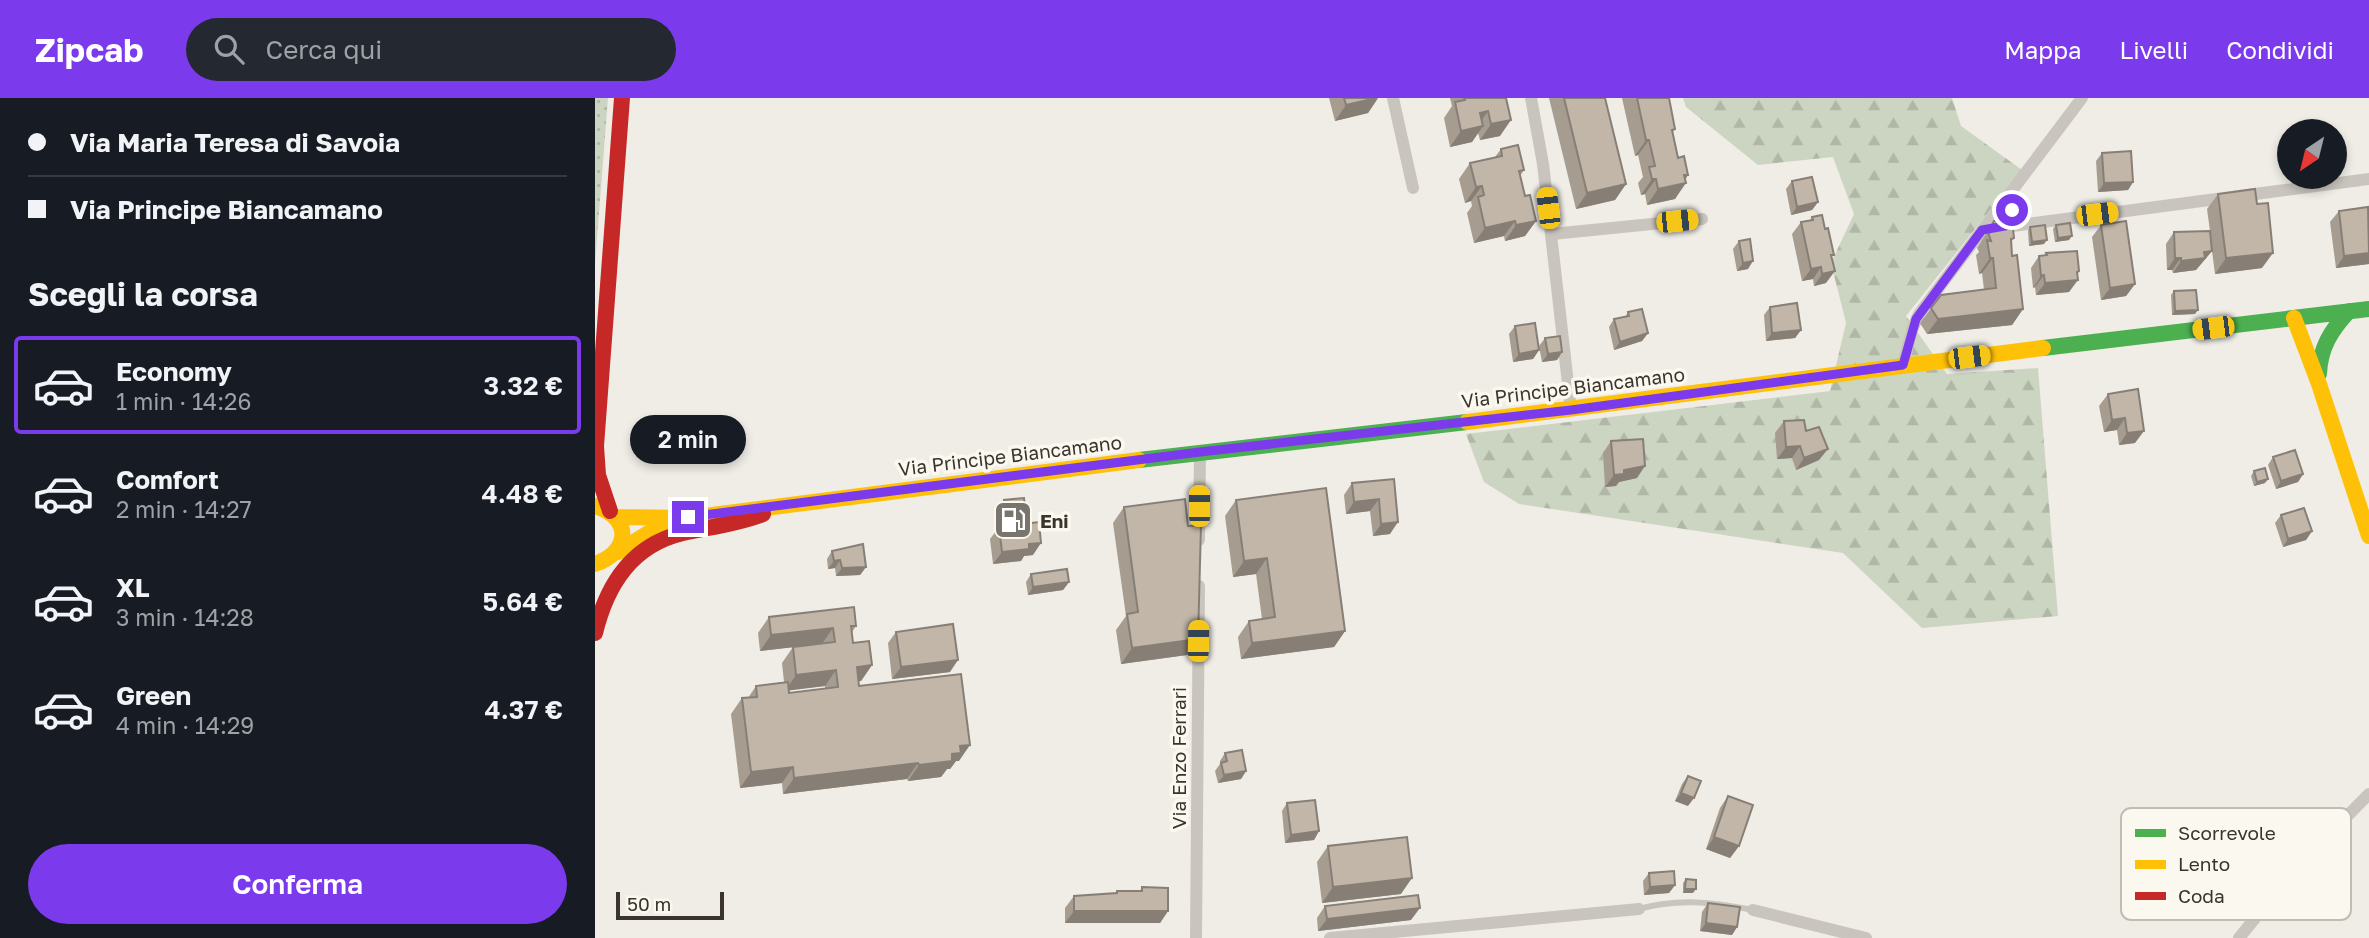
<!DOCTYPE html>
<html lang="it">
<meta charset="utf-8">
<style>
:root{--surface:#171b24;--page:#242831;--text:#f1f3f6;--muted:#9ea1a6;--line:#363941;--accent:#7c3aed}
body{margin:0;font-family:"Golos Text",sans-serif;background:var(--page);color:var(--text);height:100vh;display:flex;flex-direction:column;font-size:26px;white-space:nowrap}
*{box-sizing:border-box;margin:0}
p{font-size:23px;color:var(--muted)}
.icon{flex:none;width:38px;height:38px;fill:none;stroke:currentColor;stroke-width:2;stroke-linecap:round;stroke-linejoin:round}
.map{position:relative;flex:1;overflow:hidden}
.details{display:flex;flex-direction:column;background:var(--surface);width:595px}
.details>*{flex:none}
.guide{display:grid;align-content:center;height:154px;padding:0 28px;background:var(--surface)}
.needle{width:46px;rotate:215deg}
.tools{position:absolute;left:1682px;top:21px;display:grid;gap:14px}
.tools a{display:grid;place-items:center;width:70px;height:70px;border-radius:50%;background:var(--surface);box-shadow:0 4px 10px #0003;font-size:35px}
.scale{position:absolute;left:21px;bottom:18px;width:108px;box-sizing:border-box;padding-left:7px;border:4px solid #3a342c;border-top:0;font-size:19px;line-height:24px;white-space:nowrap;color:#3a342c;-webkit-text-stroke:5px #faf8ef;paint-order:stroke}
.end{position:absolute;width:32px;height:32px;margin:-16px;border:9px solid #7c3aed;background:#fff;box-shadow:0 0 0 4px #fff}
.from{border-radius:50%}
.bubble{position:absolute;height:49px;border-radius:24px;background:var(--surface);box-shadow:0 4px 10px #0003;font-size:23px;font-weight:600;line-height:49px;text-align:center}
.car{position:absolute;width:21px;height:42px;margin:-21px -10px;border-radius:9px;box-shadow:0 0 5px 2px #0007;background:linear-gradient(#f5c518 24%,#345 0 40%,#f5c518 0 76%,#345 0 86%,#f5c518 0)}
.guide b{display:flex;align-items:center;gap:24px;height:66px;font-size:26px}
.guide b+b{border-top:2px solid var(--line)}
.guide i{width:18px;height:18px;background:var(--text)}
ul{padding:0;list-style:none}
li{display:flex;align-items:center;gap:21px;height:98px;margin:0 14px 10px;padding:0 14px;border:4px solid transparent;border-radius:7px}
li div{flex:1}
li b{display:block;font-size:26px}
li em{font-style:normal;font-weight:600}
li.on{border-color:var(--accent)}
li>.icon{width:63px;height:63px;stroke-width:1.5}
h2{padding:0 28px;font-size:32px;line-height:84px}
.action{display:flex;gap:14px;margin-top:auto;padding:14px 28px}
.action a{flex:1;height:80px;border-radius:42px;background:var(--accent);color:#fff;font-size:28px;font-weight:600;line-height:80px;text-align:center}
header{display:flex;align-items:center;gap:42px;box-sizing:border-box;height:98px;padding:0 35px;background:var(--accent);color:#fff}
header strong{font-size:33px}
nav{display:flex;gap:38px;margin-inline-start:auto;font-size:24px}
.search{width:490px;height:63px;background:var(--page);display:flex;align-items:center;gap:18px;box-sizing:border-box;padding:0 24px;border-radius:38px;color:var(--muted);font-size:26px}
main{display:flex;flex:1;min-height:0}
.map>svg:first-child{display:block}
</style>
<header>
<strong>Zipcab</strong>
<div class="search"><svg class="icon" aria-label="search" viewBox="0 0 24 24"><circle cx="10" cy="10" r="6"/><path d="M15 15l6 6"/></svg>Cerca qui</div>
<nav><a>Mappa</a><a>Livelli</a><a>Condividi</a></nav>
</header>
<main>
<section class="details">
<div class="guide">
<b><i class="from"></i>Via Maria Teresa di Savoia</b>
<b><i></i>Via Principe Biancamano</b>
</div>
<h2>Scegli la corsa</h2>
<ul>
<li class="on"><svg class="icon" aria-label="car" viewBox="0 0 24 24"><path d="M5 17H2v-5l4-1 3-4h7l3 4 3 1v5h-3M9 17h6M6 11h13"/><circle cx="7" cy="17" r="2"/><circle cx="17" cy="17" r="2"/></svg><div><b>Economy</b><p>1 min · 14:26</p></div><em>3.32 €</em></li>
<li><svg class="icon" aria-label="car" viewBox="0 0 24 24"><path d="M5 17H2v-5l4-1 3-4h7l3 4 3 1v5h-3M9 17h6M6 11h13"/><circle cx="7" cy="17" r="2"/><circle cx="17" cy="17" r="2"/></svg><div><b>Comfort</b><p>2 min · 14:27</p></div><em>4.48 €</em></li>
<li><svg class="icon" aria-label="car" viewBox="0 0 24 24"><path d="M5 17H2v-5l4-1 3-4h7l3 4 3 1v5h-3M9 17h6M6 11h13"/><circle cx="7" cy="17" r="2"/><circle cx="17" cy="17" r="2"/></svg><div><b>XL</b><p>3 min · 14:28</p></div><em>5.64 €</em></li>
<li><svg class="icon" aria-label="car" viewBox="0 0 24 24"><path d="M5 17H2v-5l4-1 3-4h7l3 4 3 1v5h-3M9 17h6M6 11h13"/><circle cx="7" cy="17" r="2"/><circle cx="17" cy="17" r="2"/></svg><div><b>Green</b><p>4 min · 14:29</p></div><em>4.37 €</em></li>
</ul>
<div class="action"><a>Conferma</a></div>
</section>
<div class="map">
<svg width="1774" height="840" viewBox="0 0 1774 840">
<defs>
<pattern id="forest-firs" width="22" height="20" patternUnits="userSpaceOnUse" patternTransform="scale(1.75)"><rect width="22" height="20" fill="#ccd5c1"/><path d="M5 1l3.5 6h-7zM16 11l3.5 6h-7z" fill="#b0b7a6"/></pattern>
<pattern id="park-dots" width="8" height="8" patternUnits="userSpaceOnUse" patternTransform="scale(1.75)"><rect width="8" height="8" fill="#ccd5c1"/><path d="M2 2h.1M6 6h.1" fill="none" stroke="#b0b7a6" stroke-width="1.8" stroke-linecap="round"/></pattern>
</defs>
<rect width="100%" height="100%" fill="#efede6"/>
<path fill="url(#forest-firs)" d="M1088,0H1357L1366,28L1427,72L1311,218L1352,276L1443,270L1463,518L1327,530L1248,455L924,406L889,384L871,336L1235,293L1251,225L1236,165L1259,116L1238,59L1163,67L1091,9Z"/>
<path fill="url(#park-dots)" d="M0,0H13L0,166Z"/>
<g fill="none" stroke-linecap="round" stroke-linejoin="round">
<path stroke="#c9c5be" stroke-width="6" d="M1044,811C1083,800 1118,804 1158,812"/>
<path stroke="#c9c5be" stroke-width="12" d="M798,0L818,90
M936,0L948,66L976,312
M1413,98L1421,126
M1387,132L1774,81
M957,136L1107,121
M1308,267L1317,232L1324,216L1487,0
M604,442L605,354
M1158,812L1271,840
M601,840L604,488
M735,840L1044,811
M1644,840L1700,771L1774,696"/>
<path stroke="#4caf50" stroke-width="16" d="M1448,250L1774,211
M1724,276C1725,250 1736,232 1754,213
M544,362L872,324"/>
<path stroke="#ffc107" stroke-width="16" d="M1699,220L1724,286L1774,438
M872,324L1448,250
M0,408C37,419 36,454 0,466
M22,419L93,420L544,362
M23,454L55,434L84,423"/>
<path stroke="#c62828" stroke-width="16" d="M15,413L3,377L1,348L27,0
M0,535C12,486 37,447 88,435C115,429 142,426 168,416"/>
</g>
<path fill="#a69d90" fill-rule="evenodd" d="M734,0H783L773,15L740,23Z
M855,0H911L905,38L885,42L883,35L877,44L855,49L849,20L857,8Z
M954,0H1010L1031,86L1020,102L981,111Z
M1027,0H1074L1080,31L1077,35L1083,60L1093,77L1080,101L1052,107L1050,96L1046,97L1043,85L1048,79L1043,57L1040,58Z
M906,51L929,72L925,78L930,98L941,123L930,138L910,143L909,138L879,145L872,115L877,108L876,103L870,105L864,81L875,65L900,59Z
M1507,55L1538,84L1533,92L1503,94L1501,63Z
M1197,83L1223,104L1217,112L1196,117L1191,91Z
M1623,96L1667,170L1620,176L1617,153L1601,172L1578,175L1577,172H1572L1571,146L1579,134L1615,133L1612,111Z
M1744,113L1774,166L1741,170L1735,124Z
M1217,119L1237,160L1231,185L1219,188L1218,181L1207,183L1197,136L1206,124L1215,122Z
M1399,123L1419,140L1416,144L1417,158L1428,211L1417,227L1332,236L1325,225L1346,197L1389,192L1387,175L1384,176L1381,157L1384,154L1382,150Z
M1461,127L1474,142L1460,144L1458,131Z
M1506,127L1540,186L1531,198L1506,202L1497,139Z
M1435,129L1449,146L1434,148L1433,133Z
M1144,143L1153,171L1142,173L1138,151Z
M1451,155L1484,173L1474,194L1441,197L1440,189L1438,190L1436,170L1444,158H1450Z
M1579,193L1600,216L1577,217L1576,197Z
M1175,209L1206,232L1200,240L1171,243L1169,217Z
M1033,214L1053,235L1047,243L1019,252L1014,229L1019,221L1030,219Z
M920,228L944,252L938,261L918,264L914,236Z
M950,240L967,254L962,262L947,264L944,248Z
M1543,291L1540,345L1524,347L1522,332L1509,334L1504,308L1513,296Z
M1189,323L1211,333L1224,362L1201,372L1197,360L1182,361L1180,335Z
M1016,343L1042,380L1024,384L1021,388L1010,389L1008,355Z
M1678,359L1708,376L1703,384L1681,391L1673,367Z
M1659,373L1670,385L1659,388L1656,378Z
M799,381L795,436L778,438L775,413L751,416L749,397L757,385Z
M409,402L432,426L438,457L429,458L426,463L398,466L395,441L404,429L409,428L406,406Z
M641,402L750,533L739,549L646,561L643,539L654,523L667,521L661,476L638,479L630,418Z
M529,409L603,541L592,557L526,566L521,532L531,518L518,425Z
M1686,417L1717,433L1711,442L1688,449L1680,425Z
M237,453L271,469L265,477L241,478L240,470L233,471L232,461Z
M436,476L474,484L468,492L433,497L431,484Z
M174,519L261,528L257,534L258,545L277,567L266,583H264V588L364,663H361L355,671H352L346,679L313,683L312,681L188,696L187,685L145,690L136,616L147,600H153L161,588L189,584L187,565L198,549L165,553L163,535ZM230,588V591L194,595V592Z
M301,534L355,574L297,581L293,545Z
M630,655L651,673L646,681L623,685L620,673L625,666V663Z
M1093,678V708L1080,703L1087,686Z
M1133,698L1144,748L1135,760L1111,751L1125,710Z
M692,705L724,733L719,742L690,745L687,713Z
M733,748L806,796L727,805L722,764Z
M1054,775L1080,787L1074,795L1049,797L1048,783Z
M1091,781L1098,795H1088V785Z
M547,789L573,813L565,825H470V810L479,798L520,795L522,793H545Z
M1113,805L1142,829L1137,837L1105,833L1107,814Z
M730,808L816,822L723,833L722,820Z"/>
<path fill="#877f76" d="M783,0L773,15L740,23L751,7Z
M893,13L882,29L885,15Z
M916,22L905,38L885,42L896,26Z
M888,28L877,44L855,49L866,33Z
M1051,42H1054L1043,57L1040,58Z
M1089,77H1093L1086,86L1091,85L1080,101L1052,107L1063,91Z
M1057,81H1061L1050,96L1046,97Z
M1538,84L1533,92L1503,94L1509,85Z
M1031,86L1020,102L981,111L992,95Z
M887,88L876,103L870,105L881,89Z
M1223,104L1217,112L1196,117L1202,109Z
M920,123L909,138L879,145L890,130Z
M941,123L930,138L910,143L921,127Z
M1477,138L1474,142L1460,144L1463,140Z
M1452,142L1449,146L1434,148L1437,144Z
M1617,153L1601,172L1578,175L1586,163L1609,154Z
M1678,155L1667,170L1620,176L1631,160Z
M1774,155V166L1741,170L1749,158Z
M1395,160H1398L1387,175L1384,176Z
M1580,160H1586L1577,172H1572Z
M1158,163L1153,171L1142,173L1148,165Z
M1226,169L1218,181L1207,183L1216,171Z
M1240,173L1231,185L1219,188L1227,176Z
M1484,173L1478,182H1483L1474,194L1441,197L1450,185Z
M1449,177L1440,189L1438,190L1446,178Z
M1540,186L1531,198L1506,202L1515,190Z
M1428,211L1417,227L1332,236L1343,221Z
M1603,212L1600,216L1577,217L1580,213Z
M1206,232L1200,240L1171,243L1177,235Z
M1053,235L1047,243L1019,252L1025,244Z
M944,252L938,261L918,264L924,256Z
M967,254L962,262L947,264L953,256Z
M1530,320L1522,332L1509,334L1517,322Z
M1549,333L1540,345L1524,347L1532,335Z
M1205,348L1197,360L1182,361L1191,349Z
M1233,351L1224,362L1201,372L1209,360Z
M1050,368L1042,380L1024,384L1021,388L1010,389L1019,377L1029,372Z
M1708,376L1703,384L1681,391L1686,383Z
M1673,381L1670,385L1659,388L1662,384Z
M784,401L775,413L751,416L759,404Z
M803,424L795,436L778,438L786,426Z
M1717,433L1711,442L1688,449L1693,441Z
M446,445L438,457L429,458L426,463L398,466L407,454L434,446Z
M672,460L661,476L638,479L649,463Z
M245,462L240,470L233,471L239,463Z
M271,469L265,477L241,478L247,470Z
M474,484L468,492L433,497L438,489Z
M238,530L227,546L165,553L176,537Z
M750,533L739,549L646,561L657,545Z
M603,541L592,557L526,566L537,550Z
M363,562L355,574L297,581L306,569Z
M277,567L266,583L251,584L262,569Z
M241,572L230,588L190,593L201,577Z
M375,647L364,663H361L355,671H352L346,679L313,683L324,667L357,656L365,648Z
M323,665L312,681L188,696L199,680Z
M198,669L187,685L145,690L156,674Z
M651,673L646,681L623,685L629,677Z
M1086,695L1099,700L1093,708L1080,703Z
M724,733L719,742L690,745L696,737Z
M1119,739L1144,748L1135,760L1111,751Z
M817,780L806,796L727,805L738,789Z
M1080,787L1074,795L1049,797L1055,789Z
M1090,791H1101L1098,795H1088Z
M825,810L816,822L723,833L732,821Z
M479,813H573L565,825H470Z
M1111,825L1142,829L1137,837L1105,833Z"/>
<path fill="#c1b6a8" stroke="#877f76" stroke-width="2" d="M749,0H781L751,7Z
M869,0H911L916,22L896,26L893,13L885,15L888,28L866,33L860,4L870,2Z
M969,0H1010L1031,86L992,95Z
M1042,0H1074L1080,31L1077,32L1083,60L1089,58L1093,77H1089L1091,85L1063,91L1061,81H1057L1054,69L1060,68L1054,42H1051Z
M923,47L929,72L924,73L930,98L935,97L941,123L921,127L920,123L890,130L883,99L889,97L887,88L881,89L875,65L907,58L906,51Z
M1536,53L1538,84L1509,85L1507,55Z
M1217,79L1223,104L1202,109L1197,83Z
M1660,91L1662,106L1673,105L1678,155L1631,160L1623,96Z
M1773,109L1774,155L1749,158L1744,113Z
M1227,117L1230,131L1233,130L1239,157H1236L1240,173L1227,176L1226,169L1216,171L1206,124L1218,122L1217,119Z
M1399,123H1408L1418,131L1419,140L1416,141L1417,158L1422,157L1428,211L1343,221L1336,210L1346,197L1401,190L1398,160H1395L1392,142L1396,143L1393,134Z
M1531,123L1540,186L1515,190L1506,127Z
M1475,125L1477,138L1463,140L1461,127Z
M1450,127L1452,142L1437,144L1435,129Z
M1615,133L1617,153L1609,154L1610,160L1586,163V160H1580L1579,134Z
M1155,141L1158,163L1148,165L1144,143Z
M1482,153L1484,173L1482,174L1483,182L1450,185L1449,177L1446,178L1444,158L1452,157L1451,155Z
M1601,192L1603,212L1580,213L1579,193Z
M1202,205L1206,232L1177,235L1175,209Z
M1047,211L1053,235L1025,244L1019,221L1034,218L1033,214Z
M940,225L944,252L924,256L920,228Z
M965,238L967,254L953,256L950,240Z
M1543,291L1549,333L1532,335L1530,320L1517,322L1513,296Z
M1209,322L1211,333L1224,329L1233,351L1209,360L1205,348L1191,349L1189,323Z
M1048,341L1050,368L1029,372V376L1019,377L1016,343Z
M1700,352L1708,376L1686,383L1678,359Z
M1670,370L1673,381L1662,384L1659,373Z
M799,381L803,424L786,426L784,401L759,404L757,385Z
M731,390L750,533L657,545L654,523L680,519L672,460L649,463L641,402Z
M429,400L432,426L413,428L409,402Z
M590,401L593,428L606,427L603,541L537,550L532,516L543,514L529,409Z
M1709,410L1717,433L1693,441L1686,417Z
M444,424L446,445L434,446V451L407,454L404,429Z
M268,446L271,469L247,470L245,462L239,463L237,453Z
M472,471L474,484L438,489L436,476Z
M259,509L261,528H256L258,545L274,543L277,567L262,569L264,588L366,576L375,647L365,648L366,655L357,656V663L324,667L323,665L199,680L198,669L156,674L147,600L162,599L161,588L193,584L194,595L243,589L241,572L201,577L198,549L240,544L238,530L176,537L174,519Z
M358,526L363,562L306,569L301,534Z
M647,652L651,673L629,677L626,665L632,663L630,655Z
M1093,678L1106,683L1099,700L1086,695Z
M1133,698L1158,707L1144,748L1119,739Z
M720,702L724,733L696,737L692,705Z
M812,739L817,780L738,789L733,748Z
M1079,773L1080,787L1055,789L1054,775Z
M1091,781L1101,782V791H1090Z
M547,789L573,790V813H479V798L522,795V793H547Z
M823,797L825,810L732,821L730,808Z
M1113,805L1145,809L1142,829L1111,825Z"/>
<g fill="none" stroke-linecap="round" stroke-linejoin="round">
<path stroke="#7c3aed" stroke-width="9" d="M93,419L605,354L976,312L1308,267L1321,221L1387,132L1421,126L1417,112"/>
</g>
<defs>
<symbol id="fuel-square" viewBox="-11 -11 22 22"><rect x="-9" y="-9" width="18" height="18" rx="4" fill="#79756d" stroke="#faf8ef"/><path d="M-5.5-6h7V0h2V4h1.3V-2.5L3-4.5l.8-.8L6-3V5H2.5V1h-1V6h-7ZM-4.2-4.7v3.2H.2V-4.7Z" fill="#fff"/></symbol>
</defs>
<g fill-rule="evenodd">
<use href="#fuel-square" x="396" y="400" width="44" height="44"/>
</g>
<g text-anchor="middle" dominant-baseline="central" stroke-width="7" stroke-linejoin="round" paint-order="stroke">
<g font-size="19" fill="#3a342c" stroke="#faf8ef">
<text transform="translate(978 289) rotate(-7)">Via Principe Biancamano</text>
<text transform="translate(415 357) rotate(-7)">Via Principe Biancamano</text>
<text transform="translate(583 660) rotate(-90)">Via Enzo Ferrari</text>
</g>
<g font-size="19" font-weight="bold" fill="#3a342c" stroke="#faf8ef" text-anchor="start">
<text x="445" y="422">Eni</text>
</g>
</g>
<rect x="1526" y="710" width="230" height="112" rx="10" fill="#faf8ef" stroke="#c0bdb4" stroke-width="2"/>
<rect x="1540" y="731" width="31" height="8" fill="#4caf50"/>
<rect x="1540" y="762" width="31" height="9" fill="#ffc107"/>
<rect x="1540" y="794" width="31" height="8" fill="#c62828"/>
<g font-size="19" fill="#3a342c">
<text x="1583" y="742">Scorrevole</text>
<text x="1583" y="773">Lento</text>
<text x="1583" y="805">Coda</text>
</g>
</svg>
<div class="tools">
<a><svg class="needle" viewBox="-14 -14 28 28"><path d="M0-13l5 13h-10z" fill="#e53935"/><path d="M0 13l5-13h-10z" fill="#9ea1a6"/></svg></a>
</div>
<div class="scale">50 m</div>
<i class="end from" style="left:1417px;top:112px"></i>
<i class="end" style="left:93px;top:419px"></i>
<div class="bubble" style="left:35px;top:317px;width:116px">2 min</div>
<i class="car" style="left:953px;top:110px;rotate:353deg"></i>
<i class="car" style="left:1502px;top:116px;rotate:83deg"></i>
<i class="car" style="left:1082px;top:123px;rotate:84deg"></i>
<i class="car" style="left:1618px;top:230px;rotate:263deg"></i>
<i class="car" style="left:1374px;top:259px;rotate:83deg"></i>
<i class="car" style="left:604px;top:408px;rotate:0deg"></i>
<i class="car" style="left:603px;top:543px;rotate:1deg"></i>
</div>
</main>
